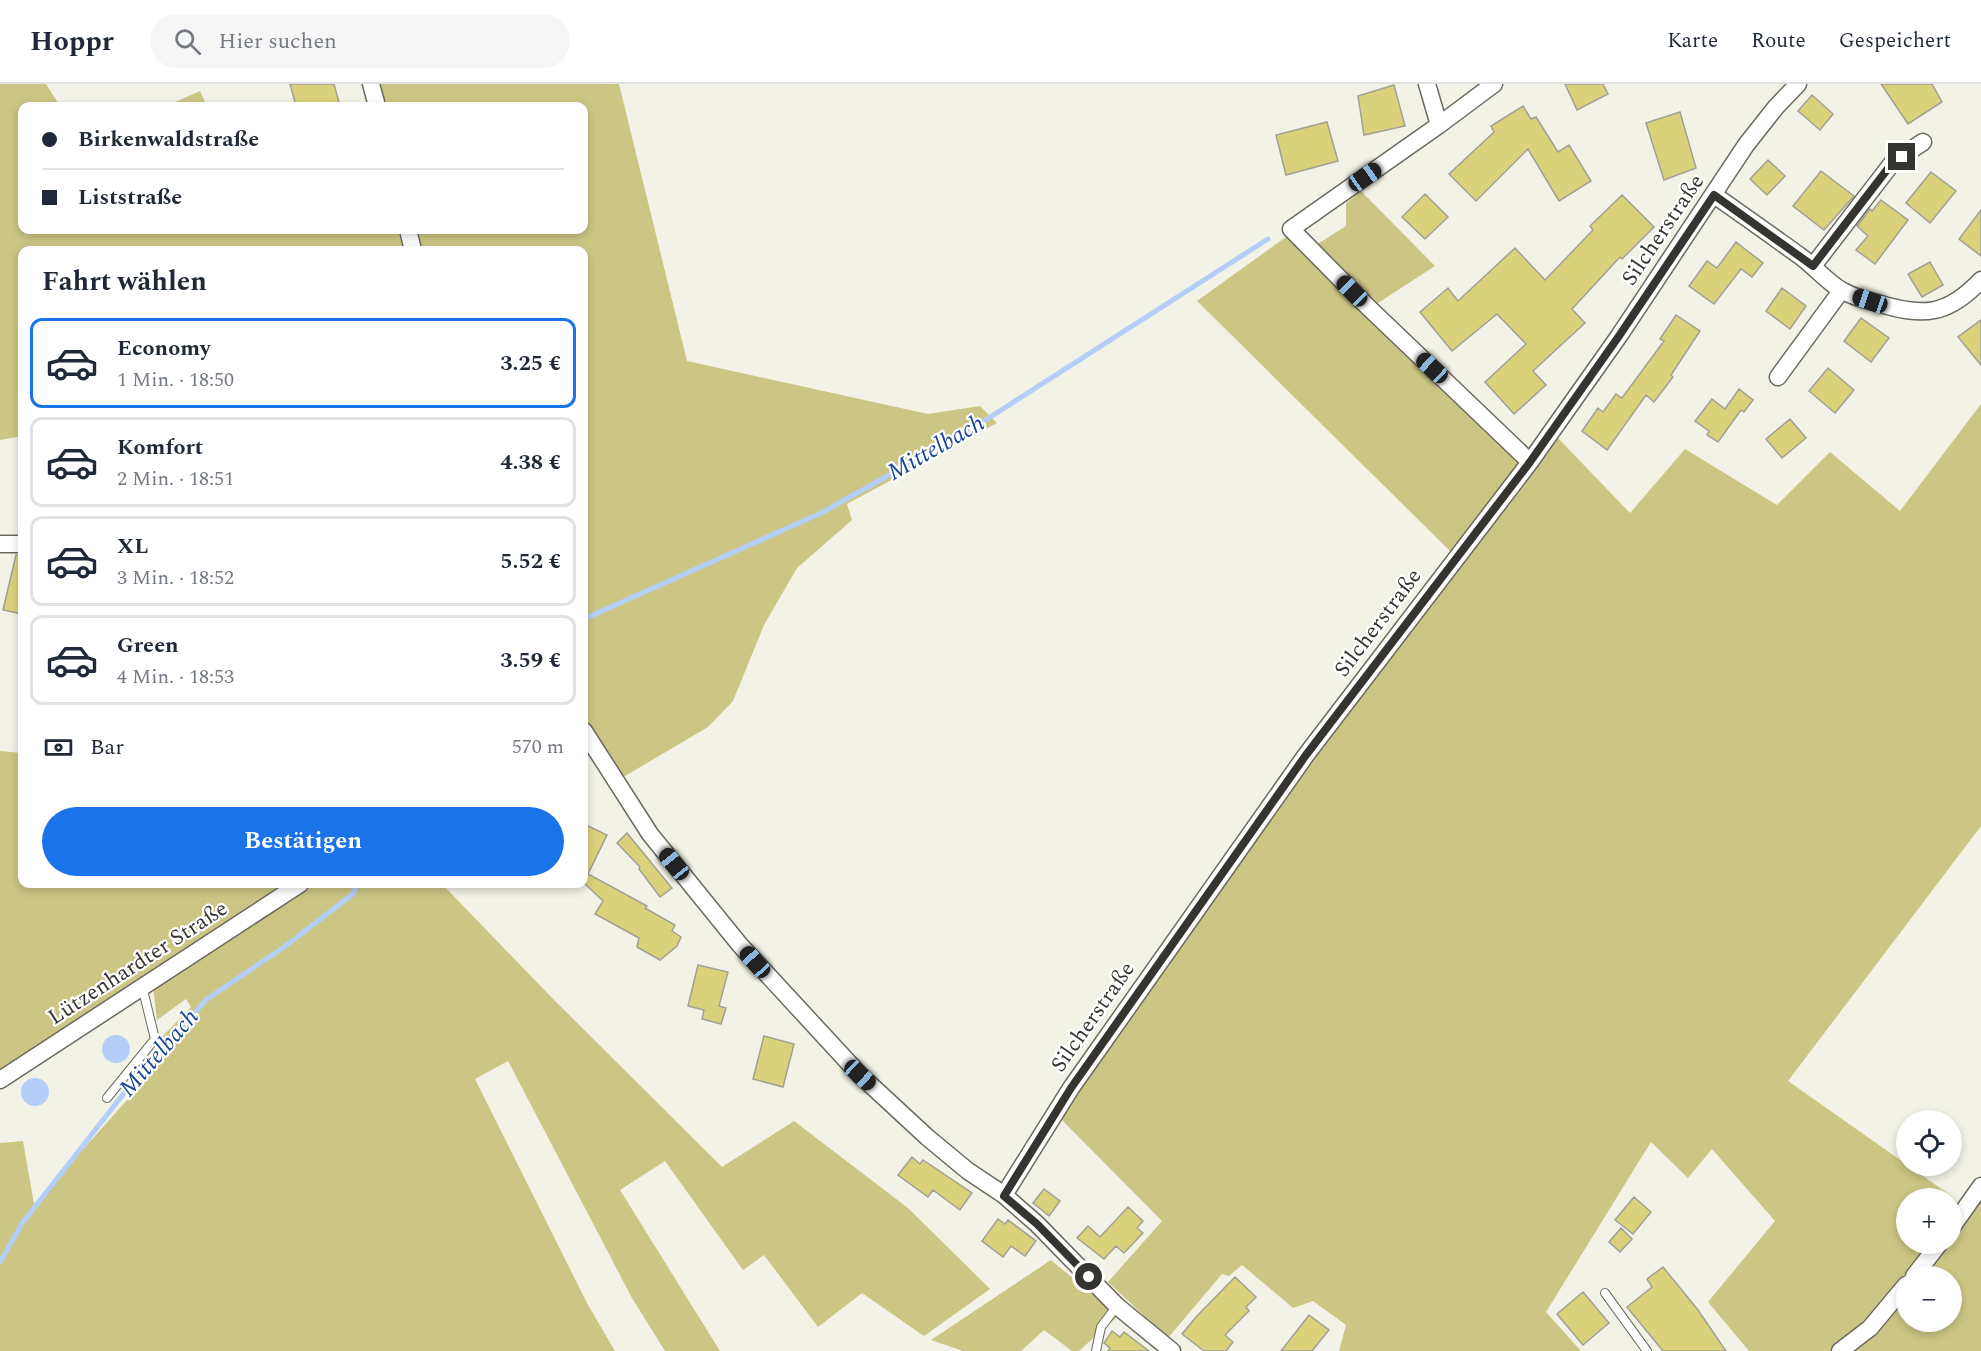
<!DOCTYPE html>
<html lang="de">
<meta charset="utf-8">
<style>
:root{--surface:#fff;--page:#f6f6f7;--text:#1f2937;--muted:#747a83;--line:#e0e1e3;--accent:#1a73e8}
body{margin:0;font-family:Spectral,serif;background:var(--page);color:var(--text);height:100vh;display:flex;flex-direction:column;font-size:22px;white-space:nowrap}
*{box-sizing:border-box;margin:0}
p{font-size:20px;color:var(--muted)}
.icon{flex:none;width:33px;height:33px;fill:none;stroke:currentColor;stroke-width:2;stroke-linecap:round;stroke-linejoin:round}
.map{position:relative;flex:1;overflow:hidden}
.sheet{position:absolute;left:18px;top:162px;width:570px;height:642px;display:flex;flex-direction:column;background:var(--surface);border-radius:12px;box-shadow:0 3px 9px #0003}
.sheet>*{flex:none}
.banner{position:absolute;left:18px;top:18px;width:570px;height:132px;border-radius:12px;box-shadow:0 3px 9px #0003;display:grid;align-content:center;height:132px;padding:0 24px;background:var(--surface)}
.fabs{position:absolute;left:1896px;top:1026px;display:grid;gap:12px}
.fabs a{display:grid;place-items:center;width:66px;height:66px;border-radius:50%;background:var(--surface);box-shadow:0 3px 9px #0003;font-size:30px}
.end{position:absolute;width:27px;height:27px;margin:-14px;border:8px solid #353430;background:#fff;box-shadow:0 0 0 3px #fff}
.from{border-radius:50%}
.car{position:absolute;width:18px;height:36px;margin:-18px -9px;border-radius:8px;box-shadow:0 0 4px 2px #0007;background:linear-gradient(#222 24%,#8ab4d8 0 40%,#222 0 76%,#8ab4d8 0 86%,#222 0)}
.banner b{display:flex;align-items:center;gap:21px;height:57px;font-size:22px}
.banner b+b{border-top:2px solid var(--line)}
.banner i{width:15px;height:15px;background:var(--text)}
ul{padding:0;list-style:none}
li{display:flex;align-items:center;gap:18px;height:90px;margin:0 12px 9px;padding:0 12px;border:3px solid var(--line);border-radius:12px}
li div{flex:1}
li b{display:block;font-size:22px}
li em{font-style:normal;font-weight:700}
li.active{border-color:var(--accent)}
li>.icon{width:54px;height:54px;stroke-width:1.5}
h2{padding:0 24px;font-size:27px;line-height:72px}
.pay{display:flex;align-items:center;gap:15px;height:66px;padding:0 24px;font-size:22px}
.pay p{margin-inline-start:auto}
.cta{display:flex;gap:12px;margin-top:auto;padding:12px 24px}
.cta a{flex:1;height:69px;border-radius:36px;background:var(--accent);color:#fff;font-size:24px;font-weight:700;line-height:69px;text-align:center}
header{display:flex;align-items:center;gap:36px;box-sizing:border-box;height:84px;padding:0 30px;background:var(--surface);border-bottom:2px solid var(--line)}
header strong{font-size:28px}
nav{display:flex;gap:33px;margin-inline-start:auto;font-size:21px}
.search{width:420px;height:54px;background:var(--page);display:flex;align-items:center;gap:15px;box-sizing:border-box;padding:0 21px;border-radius:33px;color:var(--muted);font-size:22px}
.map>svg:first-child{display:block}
</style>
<header>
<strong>Hoppr</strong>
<div class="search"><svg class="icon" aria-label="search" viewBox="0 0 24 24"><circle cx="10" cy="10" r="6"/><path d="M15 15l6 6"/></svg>Hier suchen</div>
<nav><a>Karte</a><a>Route</a><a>Gespeichert</a></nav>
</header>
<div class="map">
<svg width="1981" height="1267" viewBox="0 0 1981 1267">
<rect width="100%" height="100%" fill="#f3f2e7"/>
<path fill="#cbc684" d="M0,0H46L60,22H22V146H398L404,166H22V352L0,356Z
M379,0H619L687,277L928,330L980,322L997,339L847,420L852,436L797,484L764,541L733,617L708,643L620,695L584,632V166H421L415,146H584V22H385Z
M200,7L207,22H166Z
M1361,107L1435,182L1375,221L1316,161L1346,142V119Z
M1286,153L1517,378L1516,392L1452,469L1197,217Z
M1981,320V742L1788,997L1950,1111L1959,1121L1952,1131V1114H1906V1160H1929L1864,1241L1830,1267H1749L1708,1218L1775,1137L1712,1065L1688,1094L1651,1058L1546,1228L1581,1267H1339L1346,1241L1313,1217L1293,1224L1242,1181L1229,1192L1222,1190L1168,1254L1108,1198L1162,1137L1059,1033L1249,763L1393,567L1557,353L1630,429L1685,365L1777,421L1830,368L1900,427Z
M0,667L22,669V800H289L0,990Z
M307,800H442L554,916L722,1083L794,1037L908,1124L990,1205L924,1252L862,1209L818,1243L764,1171L743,1186L665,1077L620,1106L720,1267H665L632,1214L508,977L475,995L588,1221L615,1267H0V1059L23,1057L34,1120L162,977L159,956L191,923L186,915L157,936L153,903Z
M1981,1111V1267H1852L1906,1209V1238H1952V1192H1921L1945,1160H1952V1151Z
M1051,1176L1118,1232L1079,1267H1072L1044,1246L1021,1267H963L931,1256Z"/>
<path fill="#b4cef9" d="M102 965a14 14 0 1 1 28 0a14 14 0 1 1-28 0Z
M21 1008a14 14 0 1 1 28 0a14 14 0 1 1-28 0Z"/>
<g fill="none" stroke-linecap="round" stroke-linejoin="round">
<path stroke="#b4cef9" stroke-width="5" d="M584,535L821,429L970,346L1268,155
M0,1178L23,1138L132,999L207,915L284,863L353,810L357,800"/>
</g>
<path fill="#d9d27a" stroke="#a1a096" stroke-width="1.5" d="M290,0H334L340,22H296Z
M1565,0H1603L1608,10L1577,26Z
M1881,0H1932L1942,18L1908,40Z
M1394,1L1405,42L1364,51L1358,12Z
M1812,11L1833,30L1820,46L1798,27Z
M1523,22L1531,35L1536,33L1558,68L1569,61L1591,97L1559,117L1528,65L1476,117L1449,90L1494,48L1491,42Z
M1680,28L1696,84L1664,96L1646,39Z
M1327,38L1338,77L1286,91L1276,51Z
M1768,76L1785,92L1767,111L1750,95Z
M1821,87L1854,112L1824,146L1793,122Z
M1931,88L1956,107L1930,139L1906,119Z
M1425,110L1448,133L1425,155L1402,133Z
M1622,111L1654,143L1622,175L1620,173L1572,225L1585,239L1533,287L1546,301L1514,330L1485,298L1526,260L1497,230L1452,267L1420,228L1448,204L1458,217L1515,164L1545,196L1593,146L1590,142Z
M1881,116L1908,136L1875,180L1856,166L1868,152L1857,142L1870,125L1872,127Z
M1981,126V172L1959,155Z
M1736,158L1763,179L1752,193L1741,185L1714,220L1689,202L1707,177L1717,184Z
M1930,178L1943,201L1922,213L1908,190Z
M1782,204L1806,222L1790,245L1766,227Z
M1676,231L1700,247L1671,291L1673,293L1654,318L1646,311L1607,366L1582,347L1598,324L1603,328L1616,310L1622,314L1664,257L1660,255Z
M1861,234L1889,254L1871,278L1844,257Z
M1981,236V281L1958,253Z
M1828,284L1854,306L1835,329L1809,307Z
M1739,305L1753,316L1744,328L1741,326L1718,358L1707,351L1709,347L1695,337L1712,315L1725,325Z
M1790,335L1806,354L1782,374L1766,355Z
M22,471V470V530L3,526L16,471Z
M584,740L607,751L588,790L647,822L645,824L675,841L672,847L681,853L677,862L660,876L637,863L639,854L595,830L603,817L584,799Z
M627,749L672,804L660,813L639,785L640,783L617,759Z
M698,881L728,888L719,922L726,924L721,940L702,935L704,926L688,922Z
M764,952L794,960L783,1003L753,995Z
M912,1073L920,1080L923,1076L972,1109L960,1126L933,1106L928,1113L898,1091Z
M1044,1105L1060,1117L1049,1132L1033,1119Z
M1634,1113L1651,1128L1633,1150L1615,1136Z
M1128,1123L1143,1137L1137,1144L1143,1149L1124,1169L1116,1162L1104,1175L1077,1154L1088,1142L1100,1153Z
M998,1135L1005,1140L1008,1136L1036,1157L1025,1172L1011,1162L1003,1173L982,1157Z
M1621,1144L1632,1155L1620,1168L1609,1158Z
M1663,1183L1698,1226L1726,1267H1663L1627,1223L1652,1203L1647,1195Z
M1235,1193L1256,1213L1246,1223L1249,1227L1225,1251L1233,1258L1226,1267H1204L1182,1250L1196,1233Z
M1583,1208L1609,1239L1583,1261L1557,1230Z
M1309,1231L1329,1246L1312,1267H1281Z
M1112,1247L1120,1253L1124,1248L1149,1267H1108L1110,1264L1104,1259Z"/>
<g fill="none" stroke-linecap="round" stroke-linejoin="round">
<defs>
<path id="service" d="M107,1014L155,955L142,902
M1605,1209L1647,1267
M1096,1267L1101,1243L1117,1222"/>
<path id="minor" d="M371,0L377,22
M1427,0L1439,41
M1494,0L1439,41L1291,145L1367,222L1530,378
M1714,111C1743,131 1772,152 1800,172C1814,182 1829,200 1843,207C1853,213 1866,216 1877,219C1923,233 1947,232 1981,196
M408,146L413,166
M1813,182L1893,78L1923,58
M1778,293L1841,207
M0,460H22
M584,647L650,750L740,861L860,991L927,1053L968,1087L1004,1111L1037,1140L1117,1222L1172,1267
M0,996L300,800
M1004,1111L1071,1004L1306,671L1530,378L1619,252L1746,61L1776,23L1798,0
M1952,1143L1981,1102
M1914,1192L1939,1160
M1840,1267L1870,1244L1906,1201"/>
</defs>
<use href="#service" stroke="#6b6a60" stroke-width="10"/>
<use href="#minor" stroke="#6b6a60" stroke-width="19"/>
<use href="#service" stroke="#fff" stroke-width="8"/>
<use href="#minor" stroke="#fff" stroke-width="16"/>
</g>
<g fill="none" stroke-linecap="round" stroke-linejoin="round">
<path stroke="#353430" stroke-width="8" d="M1089,1193L1037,1140L1004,1112L1071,1004L1265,729L1306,671L1530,378L1619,252L1714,111L1813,182L1893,78L1902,73"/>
</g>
<g text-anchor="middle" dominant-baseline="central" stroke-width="4.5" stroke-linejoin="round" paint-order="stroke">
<g font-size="22" fill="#353430" stroke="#fff">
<text transform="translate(1663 146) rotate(-56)">Silcherstraße</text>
<text transform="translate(1378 539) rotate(-53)">Silcherstraße</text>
<text transform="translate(138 879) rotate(-33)">Lützenhardter Straße</text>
<text transform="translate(1093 933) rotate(-55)">Silcherstraße</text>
</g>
<g font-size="24" font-style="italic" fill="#164695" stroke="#fff">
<text transform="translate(936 364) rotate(-30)">Mittelbach</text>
<text transform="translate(159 969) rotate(-49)">Mittelbach</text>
</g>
</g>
</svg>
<div class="fabs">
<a><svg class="icon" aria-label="locate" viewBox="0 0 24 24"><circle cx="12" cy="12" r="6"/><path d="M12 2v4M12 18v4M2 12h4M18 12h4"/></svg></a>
<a>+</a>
<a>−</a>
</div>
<i class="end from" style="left:1089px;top:1193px"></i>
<i class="end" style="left:1902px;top:73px"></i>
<i class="car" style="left:1365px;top:93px;rotate:55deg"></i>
<i class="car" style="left:1352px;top:207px;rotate:315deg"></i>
<i class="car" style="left:1870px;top:217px;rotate:289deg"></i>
<i class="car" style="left:1432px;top:284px;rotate:313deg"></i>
<i class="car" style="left:674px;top:780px;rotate:321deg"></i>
<i class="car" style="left:755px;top:878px;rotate:318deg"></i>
<i class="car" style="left:860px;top:991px;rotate:133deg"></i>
<div class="banner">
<b><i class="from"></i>Birkenwaldstraße</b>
<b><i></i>Liststraße</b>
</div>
<section class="sheet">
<h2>Fahrt wählen</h2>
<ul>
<li class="active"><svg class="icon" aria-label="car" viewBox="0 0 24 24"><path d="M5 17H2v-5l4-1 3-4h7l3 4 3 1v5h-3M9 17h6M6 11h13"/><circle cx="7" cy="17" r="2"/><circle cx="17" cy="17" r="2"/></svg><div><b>Economy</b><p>1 Min. · 18:50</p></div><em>3.25 €</em></li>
<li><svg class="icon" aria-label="car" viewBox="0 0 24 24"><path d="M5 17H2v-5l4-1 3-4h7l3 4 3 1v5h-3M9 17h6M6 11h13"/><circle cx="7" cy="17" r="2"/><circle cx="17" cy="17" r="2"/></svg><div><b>Komfort</b><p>2 Min. · 18:51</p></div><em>4.38 €</em></li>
<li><svg class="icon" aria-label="car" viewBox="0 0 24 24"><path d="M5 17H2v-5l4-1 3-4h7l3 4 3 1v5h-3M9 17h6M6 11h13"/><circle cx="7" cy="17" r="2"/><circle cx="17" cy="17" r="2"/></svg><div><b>XL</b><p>3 Min. · 18:52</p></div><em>5.52 €</em></li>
<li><svg class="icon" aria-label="car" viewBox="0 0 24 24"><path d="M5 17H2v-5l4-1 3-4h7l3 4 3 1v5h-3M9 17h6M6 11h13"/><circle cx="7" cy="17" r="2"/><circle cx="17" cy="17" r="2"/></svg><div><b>Green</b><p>4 Min. · 18:53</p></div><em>3.59 €</em></li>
</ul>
<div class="pay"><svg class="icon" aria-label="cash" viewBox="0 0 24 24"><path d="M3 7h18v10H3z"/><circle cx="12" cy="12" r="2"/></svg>Bar<p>570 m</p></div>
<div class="cta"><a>Bestätigen</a></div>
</section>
</div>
